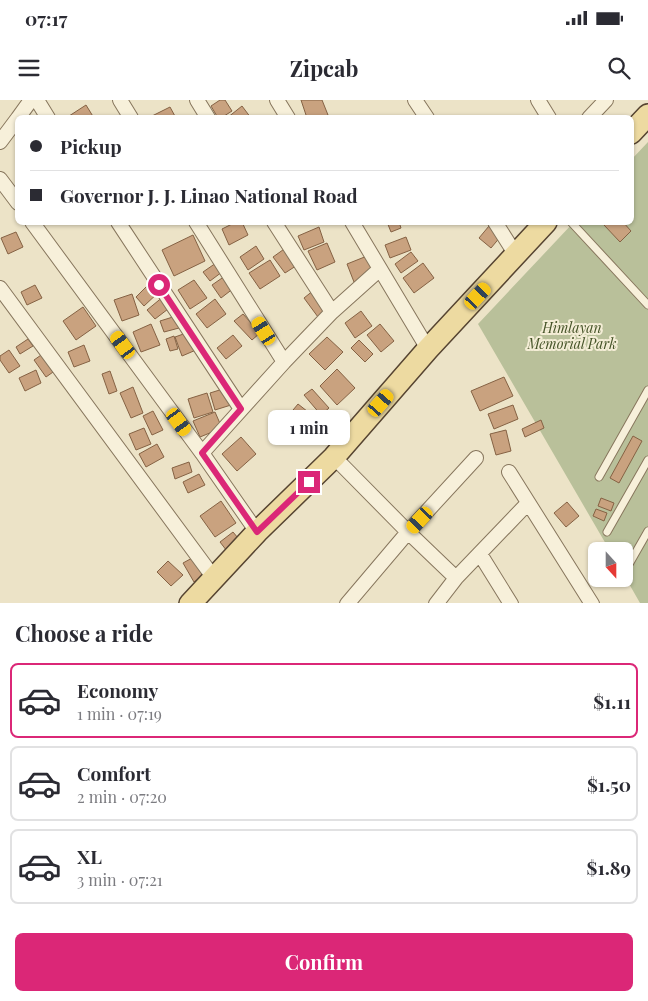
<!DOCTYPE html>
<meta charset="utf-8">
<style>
:root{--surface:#fff;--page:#f7f7f7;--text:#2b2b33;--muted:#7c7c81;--line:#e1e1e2;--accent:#db2777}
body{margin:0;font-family:"Playfair Display",serif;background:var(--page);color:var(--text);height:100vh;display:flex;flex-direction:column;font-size:19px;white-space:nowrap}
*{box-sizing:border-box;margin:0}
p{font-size:16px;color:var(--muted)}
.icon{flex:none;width:28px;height:28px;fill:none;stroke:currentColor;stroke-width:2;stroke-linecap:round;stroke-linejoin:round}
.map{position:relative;height:503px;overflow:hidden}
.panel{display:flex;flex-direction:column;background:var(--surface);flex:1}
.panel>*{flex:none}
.guide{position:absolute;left:15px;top:15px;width:619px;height:110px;border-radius:8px;box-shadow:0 1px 4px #0004;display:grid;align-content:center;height:110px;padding:0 15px;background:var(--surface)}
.needle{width:32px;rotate:159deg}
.controls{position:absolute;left:588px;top:442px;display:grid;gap:10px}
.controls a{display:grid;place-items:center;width:45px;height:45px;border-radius:8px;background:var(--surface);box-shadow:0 1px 4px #0004;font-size:25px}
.end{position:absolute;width:22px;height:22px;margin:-11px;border:6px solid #db2777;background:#fff;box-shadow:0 0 0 2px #fff}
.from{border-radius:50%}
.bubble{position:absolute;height:35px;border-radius:8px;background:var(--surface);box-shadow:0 1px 4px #0004;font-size:16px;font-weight:700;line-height:35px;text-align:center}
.car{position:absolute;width:15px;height:30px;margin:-15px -8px;border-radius:6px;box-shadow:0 0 4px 1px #0007;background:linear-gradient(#f5c518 24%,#345 0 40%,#f5c518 0 76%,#345 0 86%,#f5c518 0)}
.guide b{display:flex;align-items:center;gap:18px;height:48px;font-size:19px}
.guide b+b{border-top:1px solid var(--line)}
.guide i{width:12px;height:12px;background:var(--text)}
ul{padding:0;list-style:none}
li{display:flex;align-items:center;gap:15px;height:75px;margin:0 10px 8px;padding:0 5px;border:2px solid var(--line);border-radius:8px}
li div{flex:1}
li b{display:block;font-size:19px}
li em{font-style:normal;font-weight:700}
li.selected{border-color:var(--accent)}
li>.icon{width:45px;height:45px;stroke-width:1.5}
h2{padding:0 15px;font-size:22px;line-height:60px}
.cta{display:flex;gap:10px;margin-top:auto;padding:10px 15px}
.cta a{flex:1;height:58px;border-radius:8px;background:var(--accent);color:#fff;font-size:20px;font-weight:700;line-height:58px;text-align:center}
.status{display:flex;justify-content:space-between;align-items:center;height:35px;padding:0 25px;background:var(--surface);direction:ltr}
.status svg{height:14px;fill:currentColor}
header{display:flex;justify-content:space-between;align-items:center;height:65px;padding:0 15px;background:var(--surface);font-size:22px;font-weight:700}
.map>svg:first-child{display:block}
</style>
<div class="status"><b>07:17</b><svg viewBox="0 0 49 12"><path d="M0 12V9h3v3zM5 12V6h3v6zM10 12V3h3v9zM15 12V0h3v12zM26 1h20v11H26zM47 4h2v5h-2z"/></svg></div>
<header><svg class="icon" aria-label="menu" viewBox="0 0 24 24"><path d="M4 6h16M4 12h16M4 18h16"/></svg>Zipcab<svg class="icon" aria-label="search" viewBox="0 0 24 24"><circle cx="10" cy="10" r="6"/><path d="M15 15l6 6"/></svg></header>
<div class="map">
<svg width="648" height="504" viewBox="0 0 648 504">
<rect width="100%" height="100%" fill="#ece3c7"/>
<path fill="#b9c09a" d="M648,42V503H640L624,475V451H610L478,224L573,123L631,122V60Z"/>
<path fill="#c9a27f" stroke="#856244" d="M220,0H225L232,11L221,18H218L211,6Z
M301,0H322L328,15L323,18H307Z
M86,5L94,18H66Z
M242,6L251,18H227Z
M170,7L176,18H150V17Z
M236,122H242L248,135L229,145L222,129Z
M387,122H399L401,128L391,132Z
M607,122H623L631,131L620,142L604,125Z
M489,126L501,136L491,148L479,138Z
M319,127L324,142L304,150L298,136Z
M16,132L23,147L8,154L1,138Z
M193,135L205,161L174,176L162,150Z
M406,137L411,150L390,158L385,145Z
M327,143L335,162L317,170L308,151Z
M256,146L264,159L248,170L240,157Z
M287,147L299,164L285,173L273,157Z
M411,152L418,161L401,173L395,164Z
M367,156L374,175L354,182L347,164Z
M270,160L280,176L260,189L249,173Z
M216,163L222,172L210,181L203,172Z
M423,163L434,178L414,193L403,178Z
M225,176L234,188L221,198L212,185Z
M194,180L207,198L190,209L178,190Z
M151,182L160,191L144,206L136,197Z
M35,185L42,198L27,205L21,192Z
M314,190L328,209L318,217L304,198Z
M132,194L139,215L122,221L114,200Z
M164,196L172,206L155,219L147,210Z
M215,199L226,214L207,228L196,214Z
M83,207L96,226L76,240L63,221Z
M361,211L372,226L355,238L345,223Z
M243,214L260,233L252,240L234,221Z
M176,216L179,228L164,232L160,221Z
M151,224L160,245L141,252L133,232Z
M380,224L394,241L381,252L367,235Z
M189,232L196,250L182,256L175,237Z
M233,235L242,246L226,259L217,248Z
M174,236L178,249L170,251L166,239Z
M327,237L343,252L325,270L309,254Z
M28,239L33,246L20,254L16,247Z
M359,240L373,254L365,262L351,248Z
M84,245L90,261L74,267L68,252Z
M9,250L20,266L9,273L0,260V256Z
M44,253L56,270L46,277L34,260Z
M337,269L355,288L337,305L320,286Z
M36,270L41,283L25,291L19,278Z
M110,271L117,291L109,294L102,274Z
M504,277L513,296L480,311L471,291Z
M133,287L143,313L131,318L120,293Z
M226,288L231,305L215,310L210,293Z
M312,289L329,308L321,315L304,295Z
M207,293L213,312L194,318L188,299Z
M298,304L317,319L298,342L279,327Z
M513,305L518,319L494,329L488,314Z
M153,311L163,330L152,335L143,316Z
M215,312L222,328L200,337L193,321Z
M541,320L544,328L525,337L522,329Z
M144,328L151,344L136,350L129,334Z
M506,330L511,351L496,355L490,334Z
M633,336L642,341L619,383L610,378Z
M241,337L256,354L237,371L222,354Z
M157,344L164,357L146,367L139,354Z
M189,362L192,372L175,379L172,368Z
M199,374L205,385L188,393L183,382Z
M601,398L614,403L611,411L598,406Z
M221,401L236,423L215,437L200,416Z
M567,402L579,416L566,427L554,413Z
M596,409L607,413L604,421L593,416Z
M233,432L243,444L230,455L220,442Z
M194,457L205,475L194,482L183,463Z
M168,461L183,475L171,486L157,472Z"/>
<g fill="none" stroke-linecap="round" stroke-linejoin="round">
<defs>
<path id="service" d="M571,122L648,205
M599,377L648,290
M607,432L648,360
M628,466L648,431"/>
<path id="minor" d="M37,0L48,18
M120,0L131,18
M197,0L208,18
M277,0L288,18
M415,0L427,18
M538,0L549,18
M18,18L31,0
M589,18L606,0
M0,42L18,18
M0,79L18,103
M32,122L202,353L257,432
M118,122L241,309
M196,122L284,262
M274,122L332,212
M352,122L428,249
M495,122L516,155
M0,188L214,478
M202,353L284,262L332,212L380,169
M334,357L408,432L456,478
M509,372L592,504
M480,454L511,504
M347,504L408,432L476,358
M436,504L456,478L528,403"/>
<path id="primary" d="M631,33L648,15
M190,504L257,432L334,357L428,249L546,122"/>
</defs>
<use href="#service" stroke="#87765d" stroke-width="9"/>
<use href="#minor" stroke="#87765d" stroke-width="16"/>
<use href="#primary" stroke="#564431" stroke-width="24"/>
<use href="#service" stroke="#f7f0da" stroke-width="7"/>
<use href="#minor" stroke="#f7f0da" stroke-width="14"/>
<use href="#primary" stroke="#eddaa1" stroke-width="21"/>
</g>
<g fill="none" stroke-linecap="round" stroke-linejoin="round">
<path stroke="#db2777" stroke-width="6" d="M159,185L241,309L202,353L257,432L309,382"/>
</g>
<g text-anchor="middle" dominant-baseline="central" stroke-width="4" stroke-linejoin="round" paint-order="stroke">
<g font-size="14" font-style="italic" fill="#465428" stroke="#f4edd6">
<text x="572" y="227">Himlayan<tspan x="572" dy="16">Memorial Park</tspan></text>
</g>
</g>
</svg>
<div class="controls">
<a><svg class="needle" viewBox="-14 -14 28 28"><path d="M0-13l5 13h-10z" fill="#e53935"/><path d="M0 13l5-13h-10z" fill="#7c7c81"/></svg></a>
</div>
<i class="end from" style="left:159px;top:185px"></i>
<i class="end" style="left:309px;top:382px"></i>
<div class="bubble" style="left:268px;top:310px;width:82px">1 min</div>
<i class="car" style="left:478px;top:196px;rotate:43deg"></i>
<i class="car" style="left:264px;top:231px;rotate:328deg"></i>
<i class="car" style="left:123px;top:245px;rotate:324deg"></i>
<i class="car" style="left:381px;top:303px;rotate:41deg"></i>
<i class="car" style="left:179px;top:322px;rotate:144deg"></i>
<i class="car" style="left:420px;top:420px;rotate:223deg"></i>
<div class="guide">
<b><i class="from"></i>Pickup</b>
<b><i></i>Governor J. J. Linao National Road</b>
</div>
</div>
<section class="panel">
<h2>Choose a ride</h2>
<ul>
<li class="selected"><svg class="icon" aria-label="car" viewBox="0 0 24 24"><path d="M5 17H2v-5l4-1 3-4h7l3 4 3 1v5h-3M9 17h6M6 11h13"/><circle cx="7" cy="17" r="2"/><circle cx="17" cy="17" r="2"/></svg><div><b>Economy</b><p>1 min · 07:19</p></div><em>$1.11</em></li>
<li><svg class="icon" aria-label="car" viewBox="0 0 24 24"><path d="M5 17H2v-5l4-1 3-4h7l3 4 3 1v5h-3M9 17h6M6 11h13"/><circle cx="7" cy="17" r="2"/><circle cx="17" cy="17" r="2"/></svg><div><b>Comfort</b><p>2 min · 07:20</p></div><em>$1.50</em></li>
<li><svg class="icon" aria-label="car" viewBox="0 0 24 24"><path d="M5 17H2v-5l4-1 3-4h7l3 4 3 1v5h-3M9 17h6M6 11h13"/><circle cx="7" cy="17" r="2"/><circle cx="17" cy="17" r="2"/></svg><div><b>XL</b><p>3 min · 07:21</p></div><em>$1.89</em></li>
</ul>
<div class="cta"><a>Confirm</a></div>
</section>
